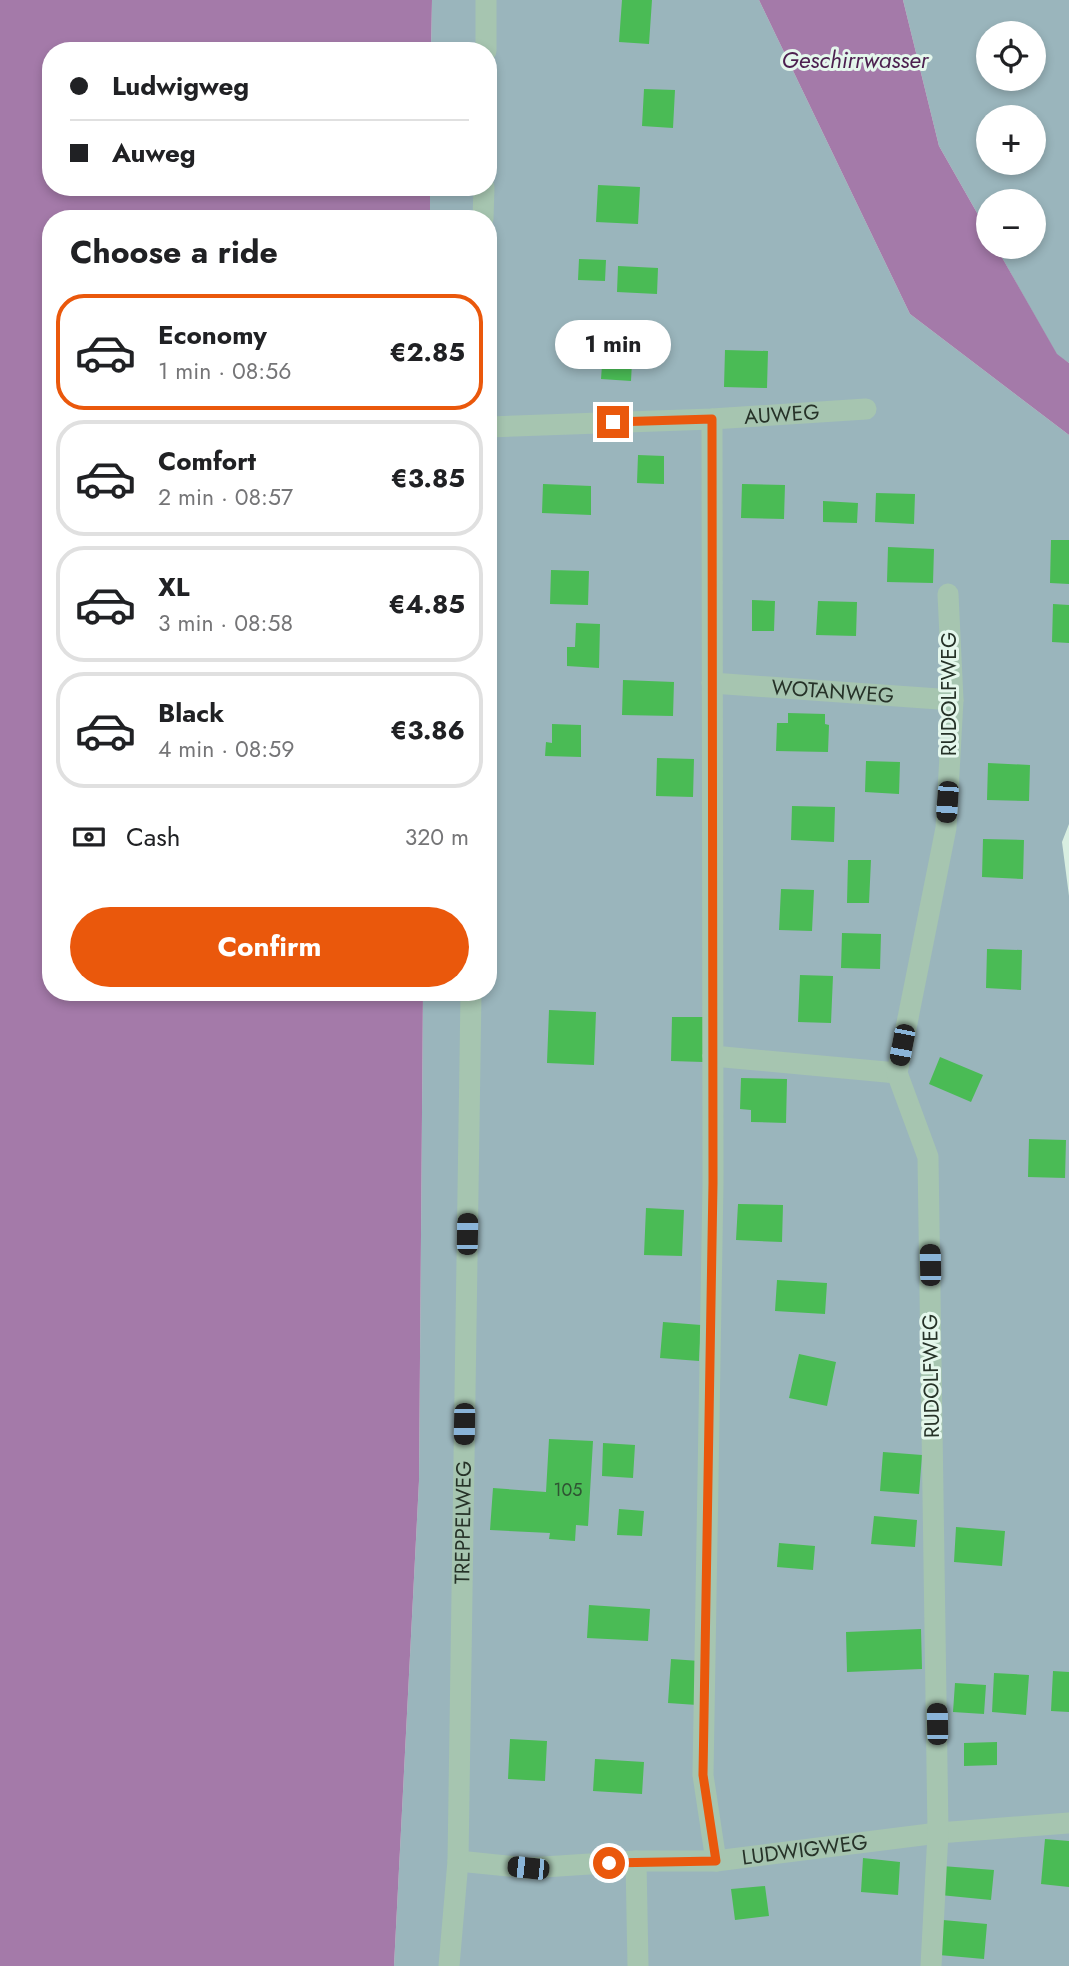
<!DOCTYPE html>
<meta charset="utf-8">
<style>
:root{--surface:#fff;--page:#f6f6f6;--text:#202124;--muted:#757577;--line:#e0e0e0;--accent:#ea580c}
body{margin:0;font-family:Jost,sans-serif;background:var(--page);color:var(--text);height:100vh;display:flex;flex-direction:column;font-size:26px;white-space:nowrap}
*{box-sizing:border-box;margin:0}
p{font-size:23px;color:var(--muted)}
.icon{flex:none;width:38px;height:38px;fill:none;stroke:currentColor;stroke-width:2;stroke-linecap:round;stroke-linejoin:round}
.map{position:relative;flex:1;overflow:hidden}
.panel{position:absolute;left:42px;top:210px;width:455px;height:791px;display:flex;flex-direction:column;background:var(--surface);border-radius:28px;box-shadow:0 4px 10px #0003}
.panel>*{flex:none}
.banner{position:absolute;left:42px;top:42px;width:455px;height:154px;border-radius:28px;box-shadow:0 4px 10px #0003;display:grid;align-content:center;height:154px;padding:0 28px;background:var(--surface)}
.fabs{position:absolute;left:976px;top:21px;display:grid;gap:14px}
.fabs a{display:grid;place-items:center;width:70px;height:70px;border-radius:50%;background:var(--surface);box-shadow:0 4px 10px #0003;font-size:35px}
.end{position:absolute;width:32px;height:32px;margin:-16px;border:9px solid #ea580c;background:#fff;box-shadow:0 0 0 4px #fff}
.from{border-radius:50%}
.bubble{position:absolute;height:49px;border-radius:24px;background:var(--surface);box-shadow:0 4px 10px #0003;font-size:23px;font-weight:700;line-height:49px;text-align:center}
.car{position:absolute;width:21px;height:42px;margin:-21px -10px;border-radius:9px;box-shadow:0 0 5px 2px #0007;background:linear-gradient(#222 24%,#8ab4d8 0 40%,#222 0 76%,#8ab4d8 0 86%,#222 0)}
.banner b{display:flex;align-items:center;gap:24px;height:66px;font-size:26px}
.banner b+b{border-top:2px solid var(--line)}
.banner i{width:18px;height:18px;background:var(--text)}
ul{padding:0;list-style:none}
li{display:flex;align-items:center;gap:21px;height:116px;margin:0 14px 10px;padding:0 14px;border:4px solid var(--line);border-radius:28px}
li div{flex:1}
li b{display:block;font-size:26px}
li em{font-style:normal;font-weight:700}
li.active{border-color:var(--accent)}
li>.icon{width:63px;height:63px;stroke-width:1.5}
h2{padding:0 28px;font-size:32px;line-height:84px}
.pay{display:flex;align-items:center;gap:18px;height:77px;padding:0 28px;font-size:26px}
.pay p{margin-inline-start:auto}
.cta{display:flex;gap:14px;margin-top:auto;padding:14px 28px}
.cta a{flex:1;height:80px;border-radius:42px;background:var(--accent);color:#fff;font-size:28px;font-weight:700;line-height:80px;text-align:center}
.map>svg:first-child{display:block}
</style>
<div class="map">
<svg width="1069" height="1966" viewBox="0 0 1069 1966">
<rect width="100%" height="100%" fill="#d8eee1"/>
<path fill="#9ab5bc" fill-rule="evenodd" d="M432,0H759L910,314L1069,435V824L1062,842L1069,896V1966H394L419,1481L423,992H488V219H430V187H488V51H431Z
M903,0H1069V363L1057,355L996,247H1034V201H989V234L939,146ZM989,33H1034V79H989ZM989,117H1034V163H989Z"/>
<path fill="#a47aa9" d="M0,0H432L431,51H51V187H430V219H51V992H423L419,1481L394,1966H0Z
M759,0H903L939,146L989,234V247H996L1057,354L1069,363V435L910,314Z"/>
<path fill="#4abb55" d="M622,0H652L649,44L619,42Z
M644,89L675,90L673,128L642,126Z
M598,185L640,187L638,224L596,222Z
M579,259L606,260L605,281L578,280Z
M618,266L658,268L657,294L617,292Z
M590,340L633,342L631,381L601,379L602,365L589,364Z
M725,350L768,351L767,388L724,387Z
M638,455L664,456V484L637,483Z
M543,484L591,486V515L542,513Z
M742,484L785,485L784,519L741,518Z
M876,493L915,494L914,524L875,522Z
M823,501L858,503L857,523L823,522Z
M1051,540H1069V584L1050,583Z
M888,547L934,549L933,583L887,582Z
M551,570L589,571L588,605L550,604Z
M752,600L775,601L774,631H752Z
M818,601L857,602L856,636L816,635Z
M1053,604L1069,605V643L1052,642Z
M576,623L600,624L599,668L567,666V647H575Z
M623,680L674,682L673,716L622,715Z
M788,713L825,714V724L829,725L828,752L776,751L777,723H788Z
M552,724L581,725V757L545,756L546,742L552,743Z
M657,758L694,759L693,797L656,796Z
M866,761L900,762L899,794L865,792Z
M988,763L1030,765L1029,801L987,800Z
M792,806L835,807L834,842L791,840Z
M983,839L1024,840L1023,879L982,877Z
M848,860H871L869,903H847Z
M781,889L814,890L812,931L779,930Z
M842,933L881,934L880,969L841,968Z
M987,949L1022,950L1021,990L986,988Z
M800,975L833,976L831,1023L798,1022Z
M549,1010L596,1012L594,1065L547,1063Z
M672,1017H705L703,1062L671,1061Z
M940,1057L983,1075L971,1102L929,1084Z
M741,1078L787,1079L786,1123L751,1122V1110L740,1109Z
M1029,1139L1066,1140L1065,1178L1028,1177Z
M738,1204L783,1205L782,1242L736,1240Z
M646,1208L684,1210L682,1256L644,1255Z
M777,1280L827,1283L825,1314L775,1311Z
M663,1322L701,1325L699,1361L660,1358Z
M799,1354L836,1362L827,1406L789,1398Z
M549,1439L593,1441L588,1526L576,1525L575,1541L549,1539L550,1533L490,1530L493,1488L546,1492Z
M603,1443L635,1445L633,1478L602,1476Z
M883,1452L922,1455L919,1494L880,1491Z
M619,1509L644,1511L642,1536L617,1535Z
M874,1516L917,1520L915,1547L871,1544Z
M956,1527L1005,1531L1002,1566L954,1562Z
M779,1543L815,1546L813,1570L777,1567Z
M589,1605L650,1609L648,1641L587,1638Z
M921,1629L922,1669L847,1672L846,1632Z
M671,1659L700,1661L697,1705L668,1703Z
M1053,1671L1069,1672V1712L1051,1711Z
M994,1673L1029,1675L1026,1715L992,1712Z
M955,1683L986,1685L984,1714L953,1712Z
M510,1739L547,1741L545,1781L508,1779Z
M997,1742V1765L964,1766V1743Z
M595,1759L644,1762L642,1794L593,1791Z
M1045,1839L1069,1841V1887L1041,1884Z
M863,1858L900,1862L898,1895L861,1892Z
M942,1866L994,1870L991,1900L940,1895Z
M765,1886L769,1916L735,1920L731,1889Z
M943,1920L987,1924L984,1959L939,1955Z"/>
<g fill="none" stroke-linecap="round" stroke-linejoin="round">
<g stroke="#a6c5b0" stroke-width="21">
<path d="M486,51V0"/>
<path d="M483,219L484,187"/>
<path d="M712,419L713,1183L703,1775L716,1861"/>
<path id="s1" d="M488,427L712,419L866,409"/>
<path id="s2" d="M712,683L953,700"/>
<path d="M713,1056L897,1073"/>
<path id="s3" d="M458,1861L528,1868L636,1861H716L938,1833L1069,1823"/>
<path d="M636,1861L638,1966"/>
<path id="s4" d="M449,1966L458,1861L471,992"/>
<path d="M931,1966L938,1833L928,1157L897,1073L946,828L953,700L948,594"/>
</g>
</g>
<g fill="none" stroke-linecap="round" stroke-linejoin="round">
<path stroke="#ea580c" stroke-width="9" d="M609,1863L716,1861L703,1775L713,1183L712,419L613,422"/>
</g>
<g text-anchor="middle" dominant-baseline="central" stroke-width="6" stroke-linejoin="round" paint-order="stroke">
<g font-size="18" fill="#2f5433">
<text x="568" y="1490">105</text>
</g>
<g font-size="21" fill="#263228" stroke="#e4f7ec">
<text stroke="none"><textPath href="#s1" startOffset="294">AUWEG</textPath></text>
<text stroke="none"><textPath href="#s2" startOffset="121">WOTANWEG</textPath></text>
<text transform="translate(949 694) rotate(-90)">RUDOLFWEG</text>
<text transform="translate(931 1376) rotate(-91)">RUDOLFWEG</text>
<text stroke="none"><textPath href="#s4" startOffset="444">TREPPELWEG</textPath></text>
<text stroke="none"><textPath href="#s3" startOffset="348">LUDWIGWEG</textPath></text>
</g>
<g font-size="23" font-style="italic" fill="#4c1f4f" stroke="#e4f7ec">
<text x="855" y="60">Geschirrwasser</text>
</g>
</g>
</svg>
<div class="fabs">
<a><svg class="icon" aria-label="locate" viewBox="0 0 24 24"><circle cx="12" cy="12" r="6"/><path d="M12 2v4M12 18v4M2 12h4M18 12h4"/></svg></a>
<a>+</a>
<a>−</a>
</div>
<i class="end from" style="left:609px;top:1863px"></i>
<i class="end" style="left:613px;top:422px"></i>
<div class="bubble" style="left:555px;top:320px;width:116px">1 min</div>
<i class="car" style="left:947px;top:802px;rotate:184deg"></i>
<i class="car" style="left:902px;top:1045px;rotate:191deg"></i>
<i class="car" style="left:467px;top:1234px;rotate:1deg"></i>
<i class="car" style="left:930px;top:1265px;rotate:359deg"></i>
<i class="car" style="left:464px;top:1424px;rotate:181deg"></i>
<i class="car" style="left:937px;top:1724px;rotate:359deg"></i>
<i class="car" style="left:528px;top:1868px;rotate:276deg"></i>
<div class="banner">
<b><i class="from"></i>Ludwigweg</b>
<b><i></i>Auweg</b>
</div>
<section class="panel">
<h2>Choose a ride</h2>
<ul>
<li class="active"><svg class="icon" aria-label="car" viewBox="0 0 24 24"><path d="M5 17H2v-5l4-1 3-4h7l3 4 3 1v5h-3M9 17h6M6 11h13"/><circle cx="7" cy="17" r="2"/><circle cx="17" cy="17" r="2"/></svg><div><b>Economy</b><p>1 min · 08:56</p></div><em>€2.85</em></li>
<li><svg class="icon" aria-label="car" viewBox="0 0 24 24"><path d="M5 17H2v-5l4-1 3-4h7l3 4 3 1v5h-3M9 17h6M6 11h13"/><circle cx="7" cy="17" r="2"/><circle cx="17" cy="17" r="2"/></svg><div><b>Comfort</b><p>2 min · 08:57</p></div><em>€3.85</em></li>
<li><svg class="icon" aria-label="car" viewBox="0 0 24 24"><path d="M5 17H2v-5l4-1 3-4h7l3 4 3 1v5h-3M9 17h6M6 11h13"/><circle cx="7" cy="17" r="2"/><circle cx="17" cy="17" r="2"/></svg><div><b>XL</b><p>3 min · 08:58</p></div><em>€4.85</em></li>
<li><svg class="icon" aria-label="car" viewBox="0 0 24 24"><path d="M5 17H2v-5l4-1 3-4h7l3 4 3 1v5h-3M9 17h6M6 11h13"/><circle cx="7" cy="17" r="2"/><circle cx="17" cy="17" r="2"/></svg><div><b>Black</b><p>4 min · 08:59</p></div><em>€3.86</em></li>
</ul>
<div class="pay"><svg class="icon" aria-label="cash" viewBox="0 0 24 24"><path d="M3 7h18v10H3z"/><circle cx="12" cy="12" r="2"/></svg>Cash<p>320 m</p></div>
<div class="cta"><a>Confirm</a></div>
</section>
</div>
